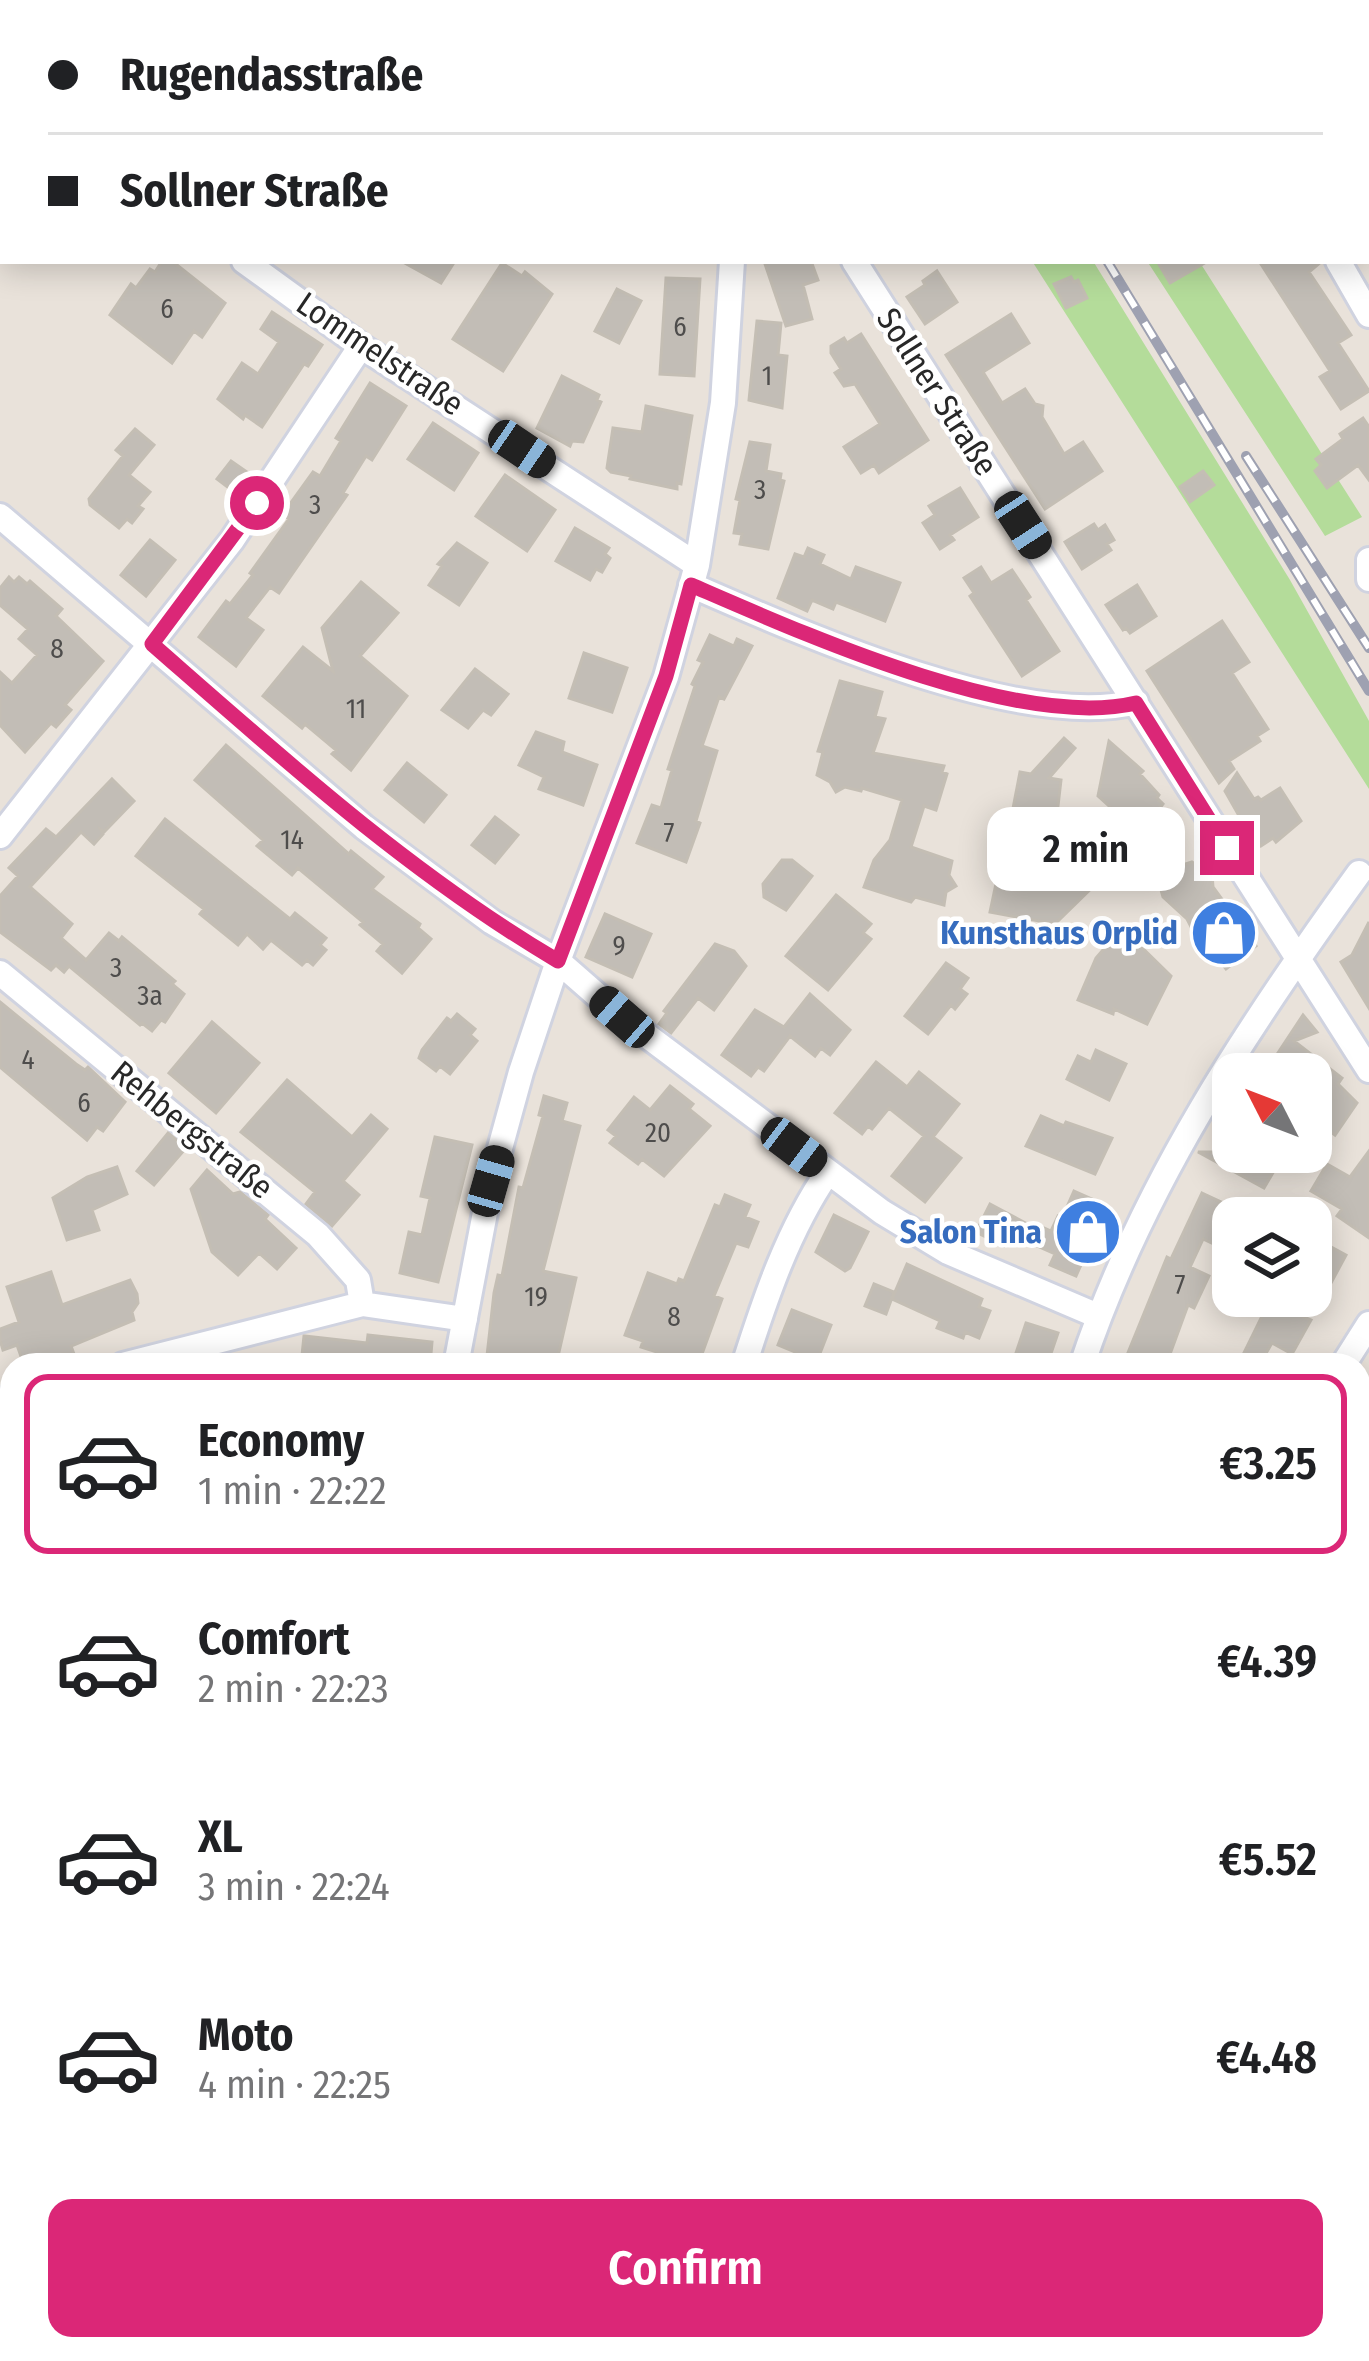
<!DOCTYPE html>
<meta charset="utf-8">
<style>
:root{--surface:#fff;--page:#f6f6f6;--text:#202124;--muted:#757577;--line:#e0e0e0;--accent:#db2777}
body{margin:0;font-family:"Fira Sans Condensed",sans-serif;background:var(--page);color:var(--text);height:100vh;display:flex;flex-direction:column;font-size:45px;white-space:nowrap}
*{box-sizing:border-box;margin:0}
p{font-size:39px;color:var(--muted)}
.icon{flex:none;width:66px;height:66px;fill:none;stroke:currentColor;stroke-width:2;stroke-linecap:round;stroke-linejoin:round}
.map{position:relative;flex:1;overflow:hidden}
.sheet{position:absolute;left:0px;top:1353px;width:1371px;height:1008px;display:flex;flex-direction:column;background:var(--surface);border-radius:36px 36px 0 0;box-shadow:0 6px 30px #0003}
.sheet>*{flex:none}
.hud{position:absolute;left:0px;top:0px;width:1371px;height:264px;box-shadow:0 6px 30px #0003;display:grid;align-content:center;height:264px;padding:0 48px;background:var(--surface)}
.needle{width:78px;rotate:312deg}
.controls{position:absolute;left:1212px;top:1053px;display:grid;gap:24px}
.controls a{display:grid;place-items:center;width:120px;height:120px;border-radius:24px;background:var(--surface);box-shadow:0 6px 30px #0003;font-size:60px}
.end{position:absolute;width:54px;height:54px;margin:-27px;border:15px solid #db2777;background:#fff;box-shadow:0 0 0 6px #fff}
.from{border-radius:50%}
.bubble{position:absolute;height:84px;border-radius:24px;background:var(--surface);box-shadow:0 6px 30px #0003;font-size:39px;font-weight:600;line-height:84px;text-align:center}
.car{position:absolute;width:36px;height:72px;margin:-36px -18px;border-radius:15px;box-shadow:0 0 9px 3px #0007;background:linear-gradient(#222 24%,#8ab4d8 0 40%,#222 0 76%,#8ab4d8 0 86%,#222 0)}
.hud b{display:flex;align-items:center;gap:42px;height:114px;font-size:45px}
.hud b+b{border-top:3px solid var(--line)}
.hud i{width:30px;height:30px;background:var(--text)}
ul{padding:21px 0 0;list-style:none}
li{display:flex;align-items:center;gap:36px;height:180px;margin:0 24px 18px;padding:0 24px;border:6px solid transparent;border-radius:24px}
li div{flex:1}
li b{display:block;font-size:45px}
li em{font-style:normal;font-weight:600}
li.active{border-color:var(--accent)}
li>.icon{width:108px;height:108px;stroke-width:1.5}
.button{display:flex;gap:24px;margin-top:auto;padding:24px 48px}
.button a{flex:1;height:138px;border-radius:24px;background:var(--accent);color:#fff;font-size:48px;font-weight:600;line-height:138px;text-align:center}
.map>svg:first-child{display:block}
</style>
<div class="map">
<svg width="1369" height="2361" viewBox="0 0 1369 2361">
<rect width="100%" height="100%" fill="#e9e2da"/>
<path fill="#b4dc9a" d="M1032,261H1093L1290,580L1369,721V789Z
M1147,261H1199L1362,517L1325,536Z
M974,2349H1062L1065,2361H976Z"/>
<path fill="#c2bdb6" stroke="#c4beb4" stroke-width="3" d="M162,261H172L225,303L202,337L194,331L172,363L110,315L131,284L136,288L150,269L155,272Z
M401,261H455L441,283Z
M764,261H811L818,280L803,285L812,319L786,326Z
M1157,261H1208L1170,283Z
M1259,261H1322L1309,272L1351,335L1338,343L1369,391L1341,409L1320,377L1330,371Z
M502,263L522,276L525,272L552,294L503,371L453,339Z
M937,271L957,302L925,324L907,297L925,285L923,281Z
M1071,277L1074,282L1078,280L1087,298L1066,308L1054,284Z
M666,278L700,279L694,376L660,374Z
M617,289L641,301L619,343L595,331Z
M272,312L322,345L308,366L304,364L262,427L245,415L243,419L218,399L242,363L258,374L279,342L261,329Z
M1011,314L1029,343L983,372L1002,403L1025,389L1035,404L1043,406L1042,417L1064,454L1083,442L1102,471L1045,509L946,355Z
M757,321L781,323L778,355L787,356L782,408L749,400Z
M861,334L928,440L879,473L874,465L861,473L844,447L880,424L855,384L844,386L835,373L841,369L831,353V346L844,338L847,343Z
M562,376L599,395L597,400L601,402L583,442L572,441L570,446L537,428Z
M370,383L406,406L372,460L366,456L343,493L347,495L279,593L270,587L246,618L263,630L236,666L199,637L226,601L230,604L253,575L250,573L289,519L282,515L313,472L320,476L341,441L336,438Z
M646,406L692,416L681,484L677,483V489L630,479L631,476L611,472L607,468L613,428L642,432Z
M1363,418L1369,427V480L1358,465L1327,488L1315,471L1321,465L1316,459L1343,439L1340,434Z
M433,423L478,453L454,490L408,459Z
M135,429L154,445L129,475L150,492L138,506L143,509L132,523L127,519L119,528L90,505L89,499L123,456L116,450Z
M750,442L770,445L766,471L781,474L780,480L784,481L768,549L740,544L742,534L734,533L740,500L736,499Z
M231,461L254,477L243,494L238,495L217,479Z
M1203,471L1214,485L1190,502L1180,487Z
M505,475L555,510L527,551L476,516Z
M960,488L978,517L950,535L954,540L940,549L923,523L935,515L929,506Z
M1094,524L1098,530L1105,525L1114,540L1107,544L1111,550L1082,569L1065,542Z
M575,528L609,548L605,554L610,558L602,572L596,569L590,580L556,561Z
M150,540L175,560L146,596L121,575Z
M457,543L487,563L459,605L429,585L442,566L438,564Z
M808,548L824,555L820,564L851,579L856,567L900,583L885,621L836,602L833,609L812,600L807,611L778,598L795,554L804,557Z
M981,567L991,583L1012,570L1030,597L1026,600L1059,651L1022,676L970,596L974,593L964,578Z
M9,577L14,582L19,577L27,584L30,581L62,609L56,616L103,661L65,705L71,710L56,727L51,723L25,752L0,725V672L12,683L37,655L19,639L28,629L0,605V588Z
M361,582L398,613L360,656L407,696L351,770L332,754L336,750L305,724L302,728L263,696L303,647L333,671L322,628Z
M1137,585L1156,616L1130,633L1126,628L1123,630L1106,605Z
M1222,621L1249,662L1232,673L1268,729L1257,736L1260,741L1229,761L1234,769L1219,783L1147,671Z
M710,635L734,646L737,639L752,646L724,699L719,697L702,746L717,751L696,821L700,823L686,862L637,843L652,805L661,808L672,770L668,769L695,686L692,684L703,662L698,660Z
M584,653L627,668L612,712L569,698Z
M475,669L508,694L491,715L483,710L468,728L442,710Z
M840,681L882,692L875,717L885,719L873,753L944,766L942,772L947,774L936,810L924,806L911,847L952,861L949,875L956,886L946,892L944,905L915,897L911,902L864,887L874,860L890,840L902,800L862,788L861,791L845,787L836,792L830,782L817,775L823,752L818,751Z
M536,732L564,742L562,752L597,765L583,805L539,789L544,777L519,765Z
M1064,738L1075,748L1049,778L1061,780L1055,832L1010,824L1020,772L1031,774Z
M1109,741L1143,771L1140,774L1159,795L1157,798L1163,804L1157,812L1172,828L1140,859L1116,837L1121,830L1103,812L1109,806L1098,796Z
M226,745L349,854L351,851L383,877L372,889L420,924L418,928L431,939L402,973L377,951L383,944L360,925L363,922L298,868L292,875L257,846L263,840L195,780Z
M407,763L446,795L424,822L385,790Z
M1237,773L1254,799L1258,797L1261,800L1280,788L1301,821L1276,842L1273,838L1261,846L1253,833L1250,835L1225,791Z
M112,779L134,801L104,832L101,830L103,834L94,844L81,832L30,887L72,924L61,938L86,960L109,933L119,941L122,937L175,981L172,984L184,994L165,1022L161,1020L152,1031L142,1023L140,1025L69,966L64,972L56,965L51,970L0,932V896L18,876L9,868L46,829L56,837Z
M495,817L518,835L495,863L472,845Z
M165,819L290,919L295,913L326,938L320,945L326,950L313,965L307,960L302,965L271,940L263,949L247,934L238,945L200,914L204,909L136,856Z
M1072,843L1105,875L1055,924L990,912L1001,860L1022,867L1045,868Z
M782,860H792L812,876L786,910L764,897L763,884Z
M1192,862L1212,874L1213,887L1256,946L1226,969L1212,951L1201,946L1187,919L1163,897L1161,890L1176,867Z
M836,895L871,924L863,933L871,939L828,990L786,956Z
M605,914L651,934L632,977L586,957Z
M1369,922V1008L1341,962L1352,955Z
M1122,928L1171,976L1147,1024L1114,1009L1113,1014L1078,1000L1096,958Z
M715,944L734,951L746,966L714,1010L698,998L671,1033L659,1024L667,1013L664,1011Z
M946,963L968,978L960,989L967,994L955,1009L951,1005L928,1034L905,1016Z
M810,994L850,1030L830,1055L821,1048L815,1056L790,1036L764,1071L758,1067L751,1076L722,1055L755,1010L784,1027Z
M0,1002L76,1064L85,1070L88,1067L125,1102L103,1131L97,1127L87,1140L0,1067Z
M457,1014L475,1029L470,1035L477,1041L450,1074L440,1066L436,1071L419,1058L422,1050L447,1018L451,1021Z
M1303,1015L1317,1032L1294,1041L1342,1078L1338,1084L1357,1103L1335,1135L1315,1120L1322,1110L1311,1102V1074H1264Z
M212,1022L259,1063L216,1113L169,1073Z
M1096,1050L1126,1064L1109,1100L1067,1079L1078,1056L1091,1062Z
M876,1062L907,1087L919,1072L959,1104L933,1137L961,1158L925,1202L892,1176L924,1136L889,1108L872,1129L868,1126L862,1134L835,1113Z
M287,1080L352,1137L371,1115L387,1129L343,1181L359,1195L332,1226L306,1204L315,1192L241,1132Z
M670,1086L693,1104L689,1109L710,1126L664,1176L642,1159L638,1164L610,1143L616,1136L608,1130L634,1097L650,1110Z
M544,1096L567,1103L562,1121L580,1126L543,1271L576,1278L556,1365H486L494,1293L498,1275L502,1276L519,1187L523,1188L543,1116L539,1115Z
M1041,1116L1064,1126L1066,1122L1112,1138L1095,1174L1026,1146Z
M168,1133L186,1148L154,1185L137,1171Z
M435,1137L472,1145L438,1282L400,1273L409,1232L422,1235L430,1198L421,1196Z
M1369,1151V1238L1337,1216L1342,1209L1311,1191L1327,1164L1350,1177Z
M1198,1152H1285L1264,1188Z
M117,1167L127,1194L92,1210L99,1230L67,1240L53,1198L87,1177Z
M207,1170L233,1194L240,1192L268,1215L265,1219L296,1248L277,1269L259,1253L238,1275L212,1252L191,1189Z
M1074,1191L1094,1200L1087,1214L1101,1220L1076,1276L1050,1265L1055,1254L1010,1234L1004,1246L976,1232L990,1204L1033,1227L1035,1224L1051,1231L1058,1216L1062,1218Z
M1202,1193L1234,1208L1216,1245L1203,1239L1190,1267L1209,1276L1194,1308L1188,1305L1166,1365H1123L1167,1257L1171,1259Z
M725,1195L750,1205L745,1217L758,1222L748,1247L736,1243L714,1296L722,1299L698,1365L641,1347L643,1341L625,1335L648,1273L677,1284L679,1279L684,1281L715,1205L720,1207Z
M834,1215L868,1232L850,1268L845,1271L816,1252Z
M1311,1236L1346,1255L1324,1296L1311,1289Z
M907,1264L982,1299L979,1307L990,1311L979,1338L965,1332L963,1338L937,1328L940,1321L892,1299Z
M51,1272L62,1305L130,1280L137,1294L138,1303L132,1312L134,1320L71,1346L74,1354L41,1365H24L17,1345L3,1350L0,1340V1329L19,1322L7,1287Z
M874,1284L894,1292L886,1314L865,1306Z
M1269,1302L1311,1320L1292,1354L1272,1343L1259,1365H1238Z
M792,1310L831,1325L817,1361L778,1345Z
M1026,1323L1058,1333L1047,1365H1012Z
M368,1335L432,1342L430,1365H301L304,1336L367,1343Z"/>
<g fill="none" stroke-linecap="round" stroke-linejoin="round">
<defs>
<path id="minor" d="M681,0L683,3
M1173,0L1175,3
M330,3L332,0
M1368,48H1369
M0,91L3,93
M1368,168L1369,171
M244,261L361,346L697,565
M854,261L1369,1070
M1338,261L1369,315
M0,516L364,827L492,922L558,961L622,1017L882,1212L948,1252L1098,1316
M1369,560V579
M691,585C801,633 1021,731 1136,702
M0,836L232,540L361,346
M0,973L318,1235L358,1280L362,1304
M123,1365L362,1304L465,1319
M456,1365L491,1181L521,1072L558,961L666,677L697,565L723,403L732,261
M744,1365C765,1299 788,1230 828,1172
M1082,1365C1142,1185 1249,1025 1359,873
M1343,1365L1369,1324
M0,1401L12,1398
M1359,1533L1369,1532
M0,1719L12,1717
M0,1847L12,1864
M1359,1984L1369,2007
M1359,2152L1369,2140
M0,2167L12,2160
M0,2308L12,2325
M29,2349L37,2361
M1075,2349L1078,2361
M371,2361L389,2349
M495,2361L503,2349
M1184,2361L1195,2349"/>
</defs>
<use href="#minor" stroke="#d0d3e0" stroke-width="30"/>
<use href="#minor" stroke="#fff" stroke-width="24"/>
<defs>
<path id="rail" d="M955,0L957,3
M1107,261L1369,691
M1246,456L1369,648"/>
</defs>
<use href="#rail" stroke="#9ea1b1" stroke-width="10"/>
<use href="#rail" stroke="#fff" stroke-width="6" stroke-dasharray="18" stroke-linecap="butt"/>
</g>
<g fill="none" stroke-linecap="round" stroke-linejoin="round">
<path stroke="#db2777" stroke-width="15" d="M257,503L152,644C281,757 409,873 558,961L666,676L691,585C802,633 1019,731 1136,703L1227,848"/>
</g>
<defs>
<symbol id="shop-disc" viewBox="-11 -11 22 22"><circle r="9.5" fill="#3f7fe0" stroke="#fff"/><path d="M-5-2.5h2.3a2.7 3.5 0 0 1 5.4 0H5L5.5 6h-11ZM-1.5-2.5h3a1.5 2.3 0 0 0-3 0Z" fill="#fff"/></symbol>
</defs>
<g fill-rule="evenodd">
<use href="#shop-disc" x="1186" y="895" width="76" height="76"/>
<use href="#shop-disc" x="1050" y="1194" width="76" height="76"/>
</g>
<g text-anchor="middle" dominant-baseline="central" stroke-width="9" stroke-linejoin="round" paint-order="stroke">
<g font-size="27" fill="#4e4d4c">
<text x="167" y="309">6</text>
<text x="680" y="327">6</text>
<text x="767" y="376">1</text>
<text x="760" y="490">3</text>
<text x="315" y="505">3</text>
<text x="57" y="649">8</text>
<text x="356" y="709">11</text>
<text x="669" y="833">7</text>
<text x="292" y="840">14</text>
<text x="619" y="946">9</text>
<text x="116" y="968">3</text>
<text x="150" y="996">3a</text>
<text x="28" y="1060">4</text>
<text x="84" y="1103">6</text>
<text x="658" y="1133">20</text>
<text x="1180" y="1285">7</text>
<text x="536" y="1297">19</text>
<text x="674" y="1317">8</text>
</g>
<g font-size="33" fill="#282828" stroke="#fff">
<text transform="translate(380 354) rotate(34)">Lommelstraße</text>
<text transform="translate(937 392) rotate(57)">Sollner Straße</text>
<text transform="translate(192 1130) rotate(39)">Rehbergstraße</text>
</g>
<g font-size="33" font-weight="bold" fill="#366cbe" stroke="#fff" text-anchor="end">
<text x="1178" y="933">Kunsthaus Orplid</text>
<text x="1042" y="1232">Salon Tina</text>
</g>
</g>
</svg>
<div class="controls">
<a><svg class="needle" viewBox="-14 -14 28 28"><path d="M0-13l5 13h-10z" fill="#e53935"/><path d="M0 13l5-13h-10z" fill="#757577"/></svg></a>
<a><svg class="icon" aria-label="layers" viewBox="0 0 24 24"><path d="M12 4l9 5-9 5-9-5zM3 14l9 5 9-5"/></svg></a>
</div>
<i class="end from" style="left:257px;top:503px"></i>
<i class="end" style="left:1227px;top:848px"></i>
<div class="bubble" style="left:987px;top:807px;width:198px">2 min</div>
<i class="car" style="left:522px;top:449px;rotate:124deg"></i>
<i class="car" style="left:1023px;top:525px;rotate:147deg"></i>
<i class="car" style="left:622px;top:1017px;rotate:311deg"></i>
<i class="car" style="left:794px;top:1147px;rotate:127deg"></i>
<i class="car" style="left:491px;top:1181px;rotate:16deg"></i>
<div class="hud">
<b><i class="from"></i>Rugendasstraße</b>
<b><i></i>Sollner Straße</b>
</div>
<section class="sheet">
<ul>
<li class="active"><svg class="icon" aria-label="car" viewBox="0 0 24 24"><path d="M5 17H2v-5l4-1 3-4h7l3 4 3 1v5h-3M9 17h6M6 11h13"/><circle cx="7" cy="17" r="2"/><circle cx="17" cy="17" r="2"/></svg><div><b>Economy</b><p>1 min · 22:22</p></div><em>€3.25</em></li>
<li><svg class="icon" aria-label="car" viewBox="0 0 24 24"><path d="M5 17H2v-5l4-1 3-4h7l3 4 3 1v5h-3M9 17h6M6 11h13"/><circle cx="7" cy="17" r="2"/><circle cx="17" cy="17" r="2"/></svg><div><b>Comfort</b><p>2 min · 22:23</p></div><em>€4.39</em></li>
<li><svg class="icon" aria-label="car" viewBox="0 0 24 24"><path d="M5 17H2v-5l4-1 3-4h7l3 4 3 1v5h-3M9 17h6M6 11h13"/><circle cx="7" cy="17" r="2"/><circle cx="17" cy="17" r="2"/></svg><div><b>XL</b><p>3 min · 22:24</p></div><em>€5.52</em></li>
<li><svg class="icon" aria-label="car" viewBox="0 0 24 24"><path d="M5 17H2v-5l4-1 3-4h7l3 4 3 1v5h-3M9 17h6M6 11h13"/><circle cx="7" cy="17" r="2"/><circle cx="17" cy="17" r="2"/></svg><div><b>Moto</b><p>4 min · 22:25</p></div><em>€4.48</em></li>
</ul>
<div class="button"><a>Confirm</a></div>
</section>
</div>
